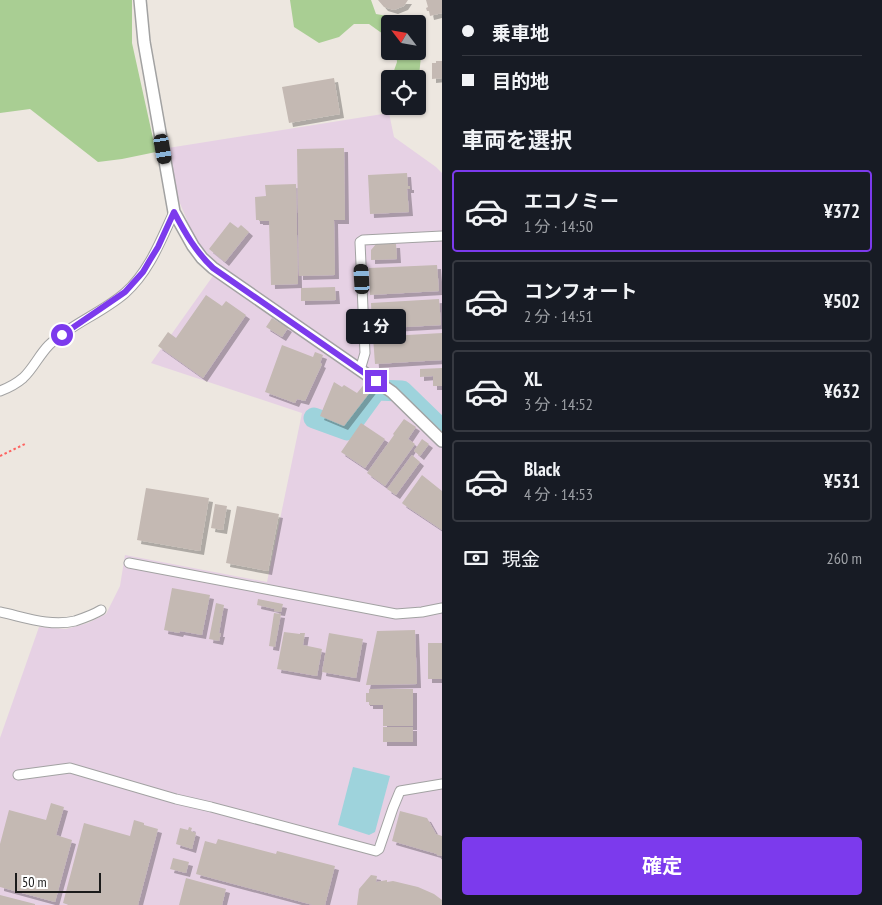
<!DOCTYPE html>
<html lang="ja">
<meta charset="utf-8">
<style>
:root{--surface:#171b24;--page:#20242c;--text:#f1f3f6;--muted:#9ea1a6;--line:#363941;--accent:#7c3aed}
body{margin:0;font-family:"PT Sans Narrow","Noto Sans JP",sans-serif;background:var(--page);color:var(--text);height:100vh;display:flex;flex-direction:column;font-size:19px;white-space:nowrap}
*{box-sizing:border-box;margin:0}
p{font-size:16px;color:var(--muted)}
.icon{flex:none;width:28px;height:28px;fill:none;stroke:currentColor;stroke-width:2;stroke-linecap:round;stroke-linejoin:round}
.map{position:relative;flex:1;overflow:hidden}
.sheet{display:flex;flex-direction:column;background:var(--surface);width:440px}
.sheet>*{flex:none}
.hud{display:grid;align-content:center;height:110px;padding:0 20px;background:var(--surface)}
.needle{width:32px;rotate:301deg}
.controls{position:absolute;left:381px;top:15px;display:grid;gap:10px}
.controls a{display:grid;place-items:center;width:45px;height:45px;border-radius:5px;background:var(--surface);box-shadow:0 1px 4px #0004;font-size:25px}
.scale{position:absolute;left:15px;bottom:12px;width:86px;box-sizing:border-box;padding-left:5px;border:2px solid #1b1b1b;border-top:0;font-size:14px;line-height:18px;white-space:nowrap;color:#1b1b1b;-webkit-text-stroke:4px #fff;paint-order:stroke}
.end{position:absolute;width:22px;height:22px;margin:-11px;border:6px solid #7c3aed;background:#fff;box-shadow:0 0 0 2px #fff}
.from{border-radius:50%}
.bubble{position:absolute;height:35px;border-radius:5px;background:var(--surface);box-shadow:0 1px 4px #0004;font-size:16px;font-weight:700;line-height:35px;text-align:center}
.car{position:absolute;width:15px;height:30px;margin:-15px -8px;border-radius:6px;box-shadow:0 0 4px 1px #0007;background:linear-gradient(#222 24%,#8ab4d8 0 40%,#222 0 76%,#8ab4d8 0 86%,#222 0)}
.hud b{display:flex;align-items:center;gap:18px;height:48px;font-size:19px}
.hud b+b{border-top:1px solid var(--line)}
.hud i{width:12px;height:12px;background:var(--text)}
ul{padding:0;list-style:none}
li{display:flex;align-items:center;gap:15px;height:82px;margin:0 10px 8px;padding:0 10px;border:2px solid var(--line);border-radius:5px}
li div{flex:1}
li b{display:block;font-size:19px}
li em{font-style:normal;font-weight:700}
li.on{border-color:var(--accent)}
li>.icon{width:45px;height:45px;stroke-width:1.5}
h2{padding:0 20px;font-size:22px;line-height:60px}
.pay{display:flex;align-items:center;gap:12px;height:55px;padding:0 20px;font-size:19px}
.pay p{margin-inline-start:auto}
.action{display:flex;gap:10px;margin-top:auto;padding:10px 20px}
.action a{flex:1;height:58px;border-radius:5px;background:var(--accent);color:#fff;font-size:20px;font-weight:700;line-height:58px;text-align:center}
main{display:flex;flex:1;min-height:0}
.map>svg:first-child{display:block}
</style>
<main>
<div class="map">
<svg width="442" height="905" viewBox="0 0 442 905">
<defs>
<filter id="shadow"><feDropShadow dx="4" dy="4" stdDeviation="0" flood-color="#0004"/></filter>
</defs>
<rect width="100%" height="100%" fill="#ede7e0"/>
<path fill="#e6d1e4" d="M389,113L394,137L436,167L442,173V905H0V738L39,627L66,629L88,623L106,614L120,586L125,555L267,582L302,413L151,363L220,266L196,241L176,194L168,148Z"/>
<path fill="#a9ce93" d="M0,0H132V43L156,152L122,159L98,162L30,109L0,113Z
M290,0H371L376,14L399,18L407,24H390V39L369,24H354L339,37L319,43L294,27Z
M418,46L421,56L418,86V79H391L397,62L396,51H418Z"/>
<path fill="#9ed3dc" d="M353,767L390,776L375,832L369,835L338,825Z"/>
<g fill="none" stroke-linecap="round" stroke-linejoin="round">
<path stroke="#9ed3dc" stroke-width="21" d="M314,418L347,430L376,390L402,391L442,430"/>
</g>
<path fill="#c4b9b3" filter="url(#shadow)" d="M378,0H408L404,6L394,10L384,7Z
M426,0H442V13L430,16L429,11H427L426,8L428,7Z
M436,61H442V78L432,79V63H436Z
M334,78L340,114L289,123L282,87Z
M344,148L345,220H334L335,275L299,276L297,149Z
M407,173L408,186H410V189H407L409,212L370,214L368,175Z
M296,184L298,284L271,285L269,221H259V220H256L255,197L266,196L265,185Z
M230,222L238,228L241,225L249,232L225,262L209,249Z
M376,244H396L397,259L371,260V250Z
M437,265L439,291L370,295L369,268Z
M335,287L336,300L301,301V288Z
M206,295L222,306L226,301L246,315L203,378L158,346L168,332L176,338Z
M439,299L441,325L372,329L371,303Z
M272,318L288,328L282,337L266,327Z
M442,333V360L375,364L373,337Z
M282,345L313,357L315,352L323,355L320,363L322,364L305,401L297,399L295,403L265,392Z
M442,368V386H433V376L420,377V369Z
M334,382L342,387L344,385L357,393L366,382L374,387L344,426L320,416Z
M404,419L416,427L408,439L415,444L385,486L367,473L394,435L393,434Z
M361,423L385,439L365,468L341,452Z
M422,439L429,444L420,456L414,451Z
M412,455L420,462L396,495L387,489Z
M422,475L442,491V530L403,504L402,503Z
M146,488L209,498L200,551L137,540Z
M215,504L227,506L223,530L211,528Z
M237,506L279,514L268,571L226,563Z
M172,588L210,595L202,635L180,631L179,633L164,630Z
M258,599L283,604L281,612L274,611L275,609L257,605Z
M216,603L224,605L219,633H221L219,641L209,639Z
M274,613L281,614L275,647L269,646Z
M415,630L417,684L366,685L377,631Z
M284,632L300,634V633H305L303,645L322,649L317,676L277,669Z
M329,633L363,639L356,678L322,672Z
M428,643H442V679H428Z
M369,689H413V726H383V705H369V702H366V693H369Z
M383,727H413V742H383Z
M51,803L64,807L56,835L72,840L55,902L0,887V844L9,810L46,820Z
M400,811L427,818L436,834L437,854L392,841Z
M134,820L144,823V825L158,829L138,905H69L63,903L84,823L130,836Z
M189,827L192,828L191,831L196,833L192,849L176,844L180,828L188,830Z
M436,834L442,836V856L437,855Z
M218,839L276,854L277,851L335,866L325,905H313L196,874L205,841L216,844Z
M173,858L189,862L186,873L170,869Z
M371,875L377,876L376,882L387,880V882L393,881L418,887L434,894L442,900V905H357L359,889Z
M186,878L226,889L222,905H179Z
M0,895L35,904V905H0Z"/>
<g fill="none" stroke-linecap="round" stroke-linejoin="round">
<defs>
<path id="minor" d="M360,370L365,353L360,242L363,240L442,236
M0,391C8,388 16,384 23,378C33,369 39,355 49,345C71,324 102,313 125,293C149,272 161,240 174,212
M129,563L396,614L422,612L442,608
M0,612C24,617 50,627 75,621C84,618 93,615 101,610
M18,775L70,768L176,799L211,807L376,851L379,849L393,808L400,791L442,784"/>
<path id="tertiary" d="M140,0L144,42L174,212L193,246L202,258L213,268L392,392L442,441"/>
</defs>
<use href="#minor" stroke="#a2a2a2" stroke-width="11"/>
<use href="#tertiary" stroke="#a2a2a2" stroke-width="14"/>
<path stroke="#fd6461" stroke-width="2" stroke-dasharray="2.5 2.5" stroke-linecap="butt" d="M0,456L25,444"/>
<use href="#minor" stroke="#fff" stroke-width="9"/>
<use href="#tertiary" stroke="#fff" stroke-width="11"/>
</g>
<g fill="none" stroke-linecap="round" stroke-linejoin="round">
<path stroke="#7c3aed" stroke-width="6" d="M62,335L125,292L143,272L150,260L158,247L174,212C185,233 196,252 213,268L376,381"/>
</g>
</svg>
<div class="controls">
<a><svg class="needle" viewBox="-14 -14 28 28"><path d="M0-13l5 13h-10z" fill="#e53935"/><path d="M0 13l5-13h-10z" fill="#9ea1a6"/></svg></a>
<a><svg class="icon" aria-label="locate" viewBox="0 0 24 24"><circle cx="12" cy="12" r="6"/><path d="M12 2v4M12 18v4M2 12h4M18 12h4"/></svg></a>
</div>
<div class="scale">50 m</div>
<i class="end from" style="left:62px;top:335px"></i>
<i class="end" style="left:376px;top:381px"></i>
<div class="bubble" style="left:346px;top:309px;width:60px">1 分</div>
<i class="car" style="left:163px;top:149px;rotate:170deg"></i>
<i class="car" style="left:362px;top:279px;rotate:357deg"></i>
</div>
<section class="sheet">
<div class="hud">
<b><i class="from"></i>乗車地</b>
<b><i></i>目的地</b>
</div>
<h2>車両を選択</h2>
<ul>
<li class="on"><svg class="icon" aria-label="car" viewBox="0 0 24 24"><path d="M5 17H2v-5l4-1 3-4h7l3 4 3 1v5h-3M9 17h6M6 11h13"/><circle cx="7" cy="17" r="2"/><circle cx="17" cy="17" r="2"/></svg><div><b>エコノミー</b><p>1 分 · 14:50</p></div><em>¥372</em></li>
<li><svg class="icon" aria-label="car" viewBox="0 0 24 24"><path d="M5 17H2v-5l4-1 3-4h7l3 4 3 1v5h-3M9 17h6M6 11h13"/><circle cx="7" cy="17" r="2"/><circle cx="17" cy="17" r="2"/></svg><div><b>コンフォート</b><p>2 分 · 14:51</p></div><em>¥502</em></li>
<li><svg class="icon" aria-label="car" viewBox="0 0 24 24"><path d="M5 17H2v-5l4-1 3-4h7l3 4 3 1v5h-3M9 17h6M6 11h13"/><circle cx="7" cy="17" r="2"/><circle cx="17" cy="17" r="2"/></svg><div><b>XL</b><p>3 分 · 14:52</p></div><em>¥632</em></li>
<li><svg class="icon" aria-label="car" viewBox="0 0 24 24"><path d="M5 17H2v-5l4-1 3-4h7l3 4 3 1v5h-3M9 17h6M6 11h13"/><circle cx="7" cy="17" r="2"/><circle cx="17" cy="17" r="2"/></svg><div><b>Black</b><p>4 分 · 14:53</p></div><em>¥531</em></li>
</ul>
<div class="pay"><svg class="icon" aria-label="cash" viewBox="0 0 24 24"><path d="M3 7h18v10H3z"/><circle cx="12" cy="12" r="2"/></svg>現金<p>260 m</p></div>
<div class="action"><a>確定</a></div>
</section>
</main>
